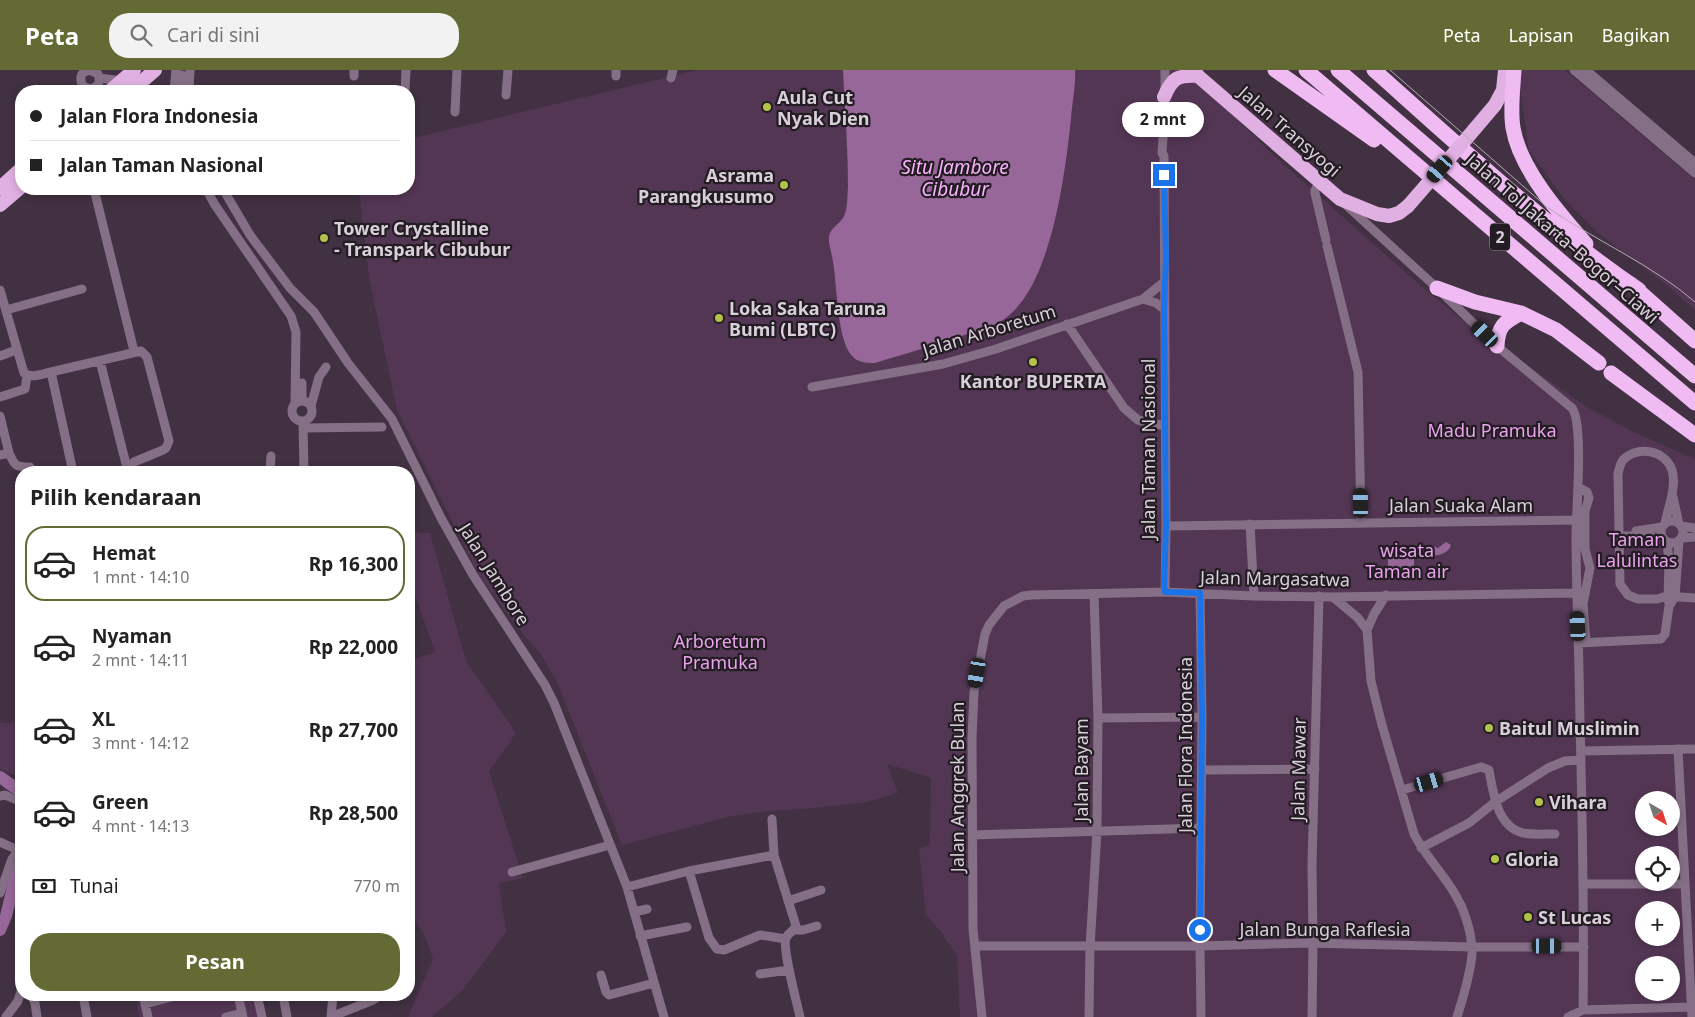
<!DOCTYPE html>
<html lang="id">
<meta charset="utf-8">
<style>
:root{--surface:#fff;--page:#f2f2f2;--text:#222;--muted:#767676;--line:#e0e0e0;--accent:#646a34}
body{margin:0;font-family:"Noto Sans",sans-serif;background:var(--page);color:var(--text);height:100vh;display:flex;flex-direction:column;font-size:19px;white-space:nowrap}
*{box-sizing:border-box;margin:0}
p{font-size:16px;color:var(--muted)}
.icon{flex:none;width:28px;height:28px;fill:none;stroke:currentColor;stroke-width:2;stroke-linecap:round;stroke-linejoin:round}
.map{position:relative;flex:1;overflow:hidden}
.sheet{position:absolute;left:15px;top:396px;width:400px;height:535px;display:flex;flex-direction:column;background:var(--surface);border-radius:20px;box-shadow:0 2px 8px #0003}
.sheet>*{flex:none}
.guide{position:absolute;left:15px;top:15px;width:400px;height:110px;border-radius:20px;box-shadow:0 2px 8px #0003;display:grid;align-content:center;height:110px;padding:0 15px;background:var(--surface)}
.needle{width:32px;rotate:141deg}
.controls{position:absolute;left:1635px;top:721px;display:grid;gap:10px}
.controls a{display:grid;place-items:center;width:45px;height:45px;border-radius:50%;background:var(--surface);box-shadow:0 2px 8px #0003;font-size:25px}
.end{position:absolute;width:22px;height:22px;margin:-11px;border:6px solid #1a73e8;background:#fff;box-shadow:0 0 0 2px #fff}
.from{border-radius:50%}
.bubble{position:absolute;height:35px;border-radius:18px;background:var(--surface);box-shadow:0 2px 8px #0003;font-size:16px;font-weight:700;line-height:35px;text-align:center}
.car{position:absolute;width:15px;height:30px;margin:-15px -8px;border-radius:6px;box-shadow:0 0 4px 1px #0007;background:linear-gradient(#222 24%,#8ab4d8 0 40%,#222 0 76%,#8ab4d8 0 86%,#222 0)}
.guide b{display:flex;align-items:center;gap:18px;height:48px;font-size:19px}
.guide b+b{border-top:1px solid var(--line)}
.guide i{width:12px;height:12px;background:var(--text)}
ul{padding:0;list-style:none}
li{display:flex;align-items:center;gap:15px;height:75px;margin:0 10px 8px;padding:0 5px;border:2px solid transparent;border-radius:20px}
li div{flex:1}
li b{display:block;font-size:19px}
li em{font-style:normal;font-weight:700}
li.current{border-color:var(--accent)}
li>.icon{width:45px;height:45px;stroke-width:1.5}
h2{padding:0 15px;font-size:22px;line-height:60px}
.pay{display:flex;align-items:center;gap:12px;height:55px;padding:0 15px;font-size:19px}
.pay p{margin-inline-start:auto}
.primary-button{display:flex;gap:10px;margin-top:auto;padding:10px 15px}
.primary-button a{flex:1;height:58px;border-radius:20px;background:var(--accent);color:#fff;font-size:20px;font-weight:700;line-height:58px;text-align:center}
header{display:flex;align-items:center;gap:30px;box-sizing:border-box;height:70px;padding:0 25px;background:var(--accent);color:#fff}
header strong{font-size:24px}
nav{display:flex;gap:28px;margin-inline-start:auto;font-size:18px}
.search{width:350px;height:45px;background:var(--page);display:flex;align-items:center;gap:12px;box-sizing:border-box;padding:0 18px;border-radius:20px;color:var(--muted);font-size:19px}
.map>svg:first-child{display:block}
</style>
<header>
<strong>Peta</strong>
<div class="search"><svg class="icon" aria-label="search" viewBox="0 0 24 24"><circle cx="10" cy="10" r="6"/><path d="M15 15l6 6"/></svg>Cari di sini</div>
<nav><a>Peta</a><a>Lapisan</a><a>Bagikan</a></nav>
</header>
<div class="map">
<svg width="1695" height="947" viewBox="0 0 1695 947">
<rect width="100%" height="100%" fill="#413142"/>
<path fill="#533654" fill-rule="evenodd" d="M698,0H1188L1272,84L1421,216L1461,249L1587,337L1636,363L1695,389V947H960L957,886L941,862L926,845L919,779L930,774L931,708L887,694L898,723L867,732L804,739L767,741L732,746L622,775L557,612L542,586L511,549L478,504L397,340L369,208L359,119H409V69ZM1644,730H1671V758H1644ZM1644,785H1671V812H1644ZM1644,840H1671V868H1644ZM1644,895H1671V922H1644Z
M1525,0H1565L1695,110V240L1669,217L1597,162L1566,131L1529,81L1518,3Z
M410,462L430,463L466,591L516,663L489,702L523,808L499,813L506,862L463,920L432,947H408L433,889L425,866L409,841V591L435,582L415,525L409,528V463Z
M21,651V708L0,699V652L6,653Z
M136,925H254L259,947H139Z"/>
<path fill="#98679a" d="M843,0H1075C1076,16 1072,33 1071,49C1065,104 1052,212 1007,247C998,255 984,258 973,262C940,274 907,283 875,293C864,293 855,292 849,282C837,262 837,215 833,192C832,183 828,174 829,166C831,158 839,154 843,148C848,140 847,127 848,118C848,79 845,39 843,0Z
M1446,472L1451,475C1448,484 1439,485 1431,486L1427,483L1426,477L1429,475L1438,478Z
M1388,486L1414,487V504H1388Z"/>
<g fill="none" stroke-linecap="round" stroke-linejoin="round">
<path stroke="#98679a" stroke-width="12" d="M0,707L14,717L21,721
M0,860L6,846L17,801L21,795"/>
<path stroke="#856f86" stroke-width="9" d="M89,0C84,2 81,3 81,8C79,23 105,22 98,4L89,0
M1574,0L1695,103
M1586,0L1695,93
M354,6V0
M616,6V0
M99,8L122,11
M671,8L673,0
M174,21L176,0
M181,21L182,5
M189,21L190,0
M405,21L406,0
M506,25L508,0
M455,42L457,0
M1164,53L1162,83L1164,86L1166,456L1165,522
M1165,59V0
M1319,113L1315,120V123L1326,170
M94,119L134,281
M206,119L215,135L291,246L296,262L295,333
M223,119L250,165L290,218L314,242L348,293L392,349L441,448L473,505L545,615L554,633L627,817L664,947
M1346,135L1437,218L1497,276L1572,338C1584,354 1576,442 1576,466C1576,510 1578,554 1579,599C1581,712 1585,826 1583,940
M1327,176L1358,302L1361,452
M0,220L24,303C31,309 42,304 51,302
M1143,229L1156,233L1164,239
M6,240L82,219
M1067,254L1124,338L1138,350L1165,356
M0,286L16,280
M100,291L127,398
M302,313V331
M812,317L943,294L996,279L1143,229L1164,212
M0,327L25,319L27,306
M292 341a10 10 0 1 1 20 0a10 10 0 1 1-20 0Z
M311,336L319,307L326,297
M0,346L9,383L0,385
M303,352L304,402
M303,358L382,357
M9,383C15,396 15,397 30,397L33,402
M73,402L51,302L141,281L147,287L169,371L166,378L163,380L134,392L125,402
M270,402L271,386
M1578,417L1587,422L1589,428L1585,441V479L1590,498L1583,534L1586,572
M1673,427L1679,454
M1661 462a11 11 0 1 1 22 0a11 11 0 1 1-22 0Z
M1250,454L1254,526
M1665,454C1668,437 1677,417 1672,400C1665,380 1638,375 1623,390C1620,394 1619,399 1618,404L1620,514L1628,525L1638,529H1657L1667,526L1695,528
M1166,456L1576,450
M1681,456L1695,458
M1636,461L1662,457
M1619,466H1646L1664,470
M1682,468L1695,467
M1667,472L1669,491L1668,531
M1200,523L1202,647L1200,876L1201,947
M1386,525L1374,544L1367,560L1371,611L1382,655L1414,764C1425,786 1443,803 1455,824C1464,839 1470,858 1472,876C1474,891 1462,932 1457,947
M1333,527L1358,548L1367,560
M1578,573L1661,569L1665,564L1669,536L1675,527L1679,471
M1098,648L1202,647
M1678,679L1692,947
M1581,681L1695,679
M1202,700L1315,699
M1402,720L1481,697L1489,700C1493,722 1497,757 1523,763C1533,765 1545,764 1555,764
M0,726L5,725L21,732
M772,749L774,785L796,856C794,861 788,863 786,868C782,878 797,933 800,947
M973,765L1201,758
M0,772L18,780
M1421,778L1469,753L1495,732L1548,698L1565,691L1581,690
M689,801L709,868L717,879L724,880L760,865L786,869
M512,802L610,775
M1584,814H1684
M627,817L689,801L774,785
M0,823L12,789L21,776
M788,831L821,820
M634,842L647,839
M794,860H803L817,856
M640,866L687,857
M975,876H1200L1308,873L1473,877H1584
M760,904L789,900
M601,905L606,922L609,925L654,913
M31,925L35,933L37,947
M83,925L87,947
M143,925L148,947
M238,925L243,947
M257,925L262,947
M283,925L287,947
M333,925L331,947L373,930L381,925
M145,934L179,925
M6,947L18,931L21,921
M226,947L242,943
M982,947L973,859L972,668L974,622L985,564L989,555L1004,536L1023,526L1031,525L1165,522L1254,526L1333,527L1576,523
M1089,947L1090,877L1097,761L1098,648L1094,524
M1312,947L1313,873L1312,795L1319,526
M1568,947L1583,940L1691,937"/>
<path stroke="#e1b0e2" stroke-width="14" d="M1194,0L1198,6L1340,129L1377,144L1389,146L1399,143L1408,136
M110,21L134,0
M131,21L155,0
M1164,27C1172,8 1177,5 1198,6
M1461,75L1495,35L1503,20L1505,0
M0,118L21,99
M0,135L21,117"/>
<path stroke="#f0bbf2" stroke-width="15" d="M1275,0L1374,70
M1306,0L1695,333
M1338,0L1695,306
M1374,0C1459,76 1544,155 1639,220
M1514,0C1513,19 1510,39 1513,58C1520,99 1559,143 1586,174
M1631,214L1695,271
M1437,218L1475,232L1521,243L1556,260L1599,293
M1497,276C1498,256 1504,252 1521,243
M1611,303L1695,365"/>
<path stroke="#b5aab6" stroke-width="1" d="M1390,0L1547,137C1594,170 1653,195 1695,232"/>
<path stroke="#e1b0e2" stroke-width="14" d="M1408,136L1461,75"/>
</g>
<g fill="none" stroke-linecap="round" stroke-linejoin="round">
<path stroke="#1a73e8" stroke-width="6" d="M1164,105L1166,187L1164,239L1166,456L1164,516L1165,522L1200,523L1202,647L1200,860"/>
</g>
<g fill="#b4c24a" stroke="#231c23" stroke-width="2">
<circle cx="767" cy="37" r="5"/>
<circle cx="784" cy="115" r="5"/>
<circle cx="324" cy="168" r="5"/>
<circle cx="719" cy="248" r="5"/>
<circle cx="1033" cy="292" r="5"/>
<circle cx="1489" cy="658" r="5"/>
<circle cx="1539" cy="732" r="5"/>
<circle cx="1495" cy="789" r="5"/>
<circle cx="1528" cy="847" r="5"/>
</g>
<g text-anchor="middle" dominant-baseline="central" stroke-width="4.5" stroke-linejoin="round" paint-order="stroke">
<rect fill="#231c23" stroke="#a299a3" stroke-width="1" x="1490" y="153.5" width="20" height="27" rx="4"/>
<g font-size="16" font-weight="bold" fill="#d9cfda">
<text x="1500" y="167">2</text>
</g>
<g font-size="18" font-weight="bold" fill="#d9cfda" stroke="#231c23" text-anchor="start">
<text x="777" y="27">Aula Cut<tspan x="777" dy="21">Nyak Dien</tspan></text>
<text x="774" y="105" text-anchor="end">Asrama<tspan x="774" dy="21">Parangkusumo</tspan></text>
<text x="334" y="158">Tower Crystalline<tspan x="334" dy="21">- Transpark Cibubur</tspan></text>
<text x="729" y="238">Loka Saka Taruna<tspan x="729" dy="21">Bumi (LBTC)</tspan></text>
<text x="1033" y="311" text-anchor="middle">Kantor BUPERTA</text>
<text x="1499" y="658">Baitul Muslimin</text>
<text x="1549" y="732">Vihara</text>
<text x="1505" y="789">Gloria</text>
<text x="1538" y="847">St Lucas</text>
</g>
<g font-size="18" fill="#d9cfda" stroke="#231c23">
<text transform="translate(1290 61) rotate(41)">Jalan Transyogi</text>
<text transform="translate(1563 168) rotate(41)">Jalan Tol Jakarta–Bogor–Ciawi</text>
<text transform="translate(989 260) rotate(-17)">Jalan Arboretum</text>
<text transform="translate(1148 379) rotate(-90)">Jalan Taman Nasional</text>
<text x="1461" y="435">Jalan Suaka Alam</text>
<text transform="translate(495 504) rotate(58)">Jalan Jambore</text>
<text transform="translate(1275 508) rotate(1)">Jalan Margasatwa</text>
<text transform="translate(1185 675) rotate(-90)">Jalan Flora Indonesia</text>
<text transform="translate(1298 699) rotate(-89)">Jalan Mawar</text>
<text transform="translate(1081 700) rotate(-90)">Jalan Bayam</text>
<text transform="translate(957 717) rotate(-90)">Jalan Anggrek Bulan</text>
<text x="1325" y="859">Jalan Bunga Raflesia</text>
</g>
<g font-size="18" fill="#e9a3ec" stroke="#231c23">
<text x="1492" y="360">Madu Pramuka</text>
<text x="1637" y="469">Taman<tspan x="1637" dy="21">Lalulintas</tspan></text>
<text x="1407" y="480">wisata<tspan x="1407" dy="21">Taman air</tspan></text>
<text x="720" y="571">Arboretum<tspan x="720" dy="21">Pramuka</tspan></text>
</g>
<g font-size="19" font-style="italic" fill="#f8b2fb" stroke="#231c23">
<text x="955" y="97">Situ Jambore<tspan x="955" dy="22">Cibubur</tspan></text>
</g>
</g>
</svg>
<div class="controls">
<a><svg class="needle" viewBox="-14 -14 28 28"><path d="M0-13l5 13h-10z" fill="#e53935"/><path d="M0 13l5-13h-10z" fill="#767676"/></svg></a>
<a><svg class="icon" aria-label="locate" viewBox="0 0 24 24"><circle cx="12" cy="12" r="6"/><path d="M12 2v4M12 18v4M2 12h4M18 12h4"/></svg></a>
<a>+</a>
<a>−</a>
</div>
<i class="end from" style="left:1200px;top:860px"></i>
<i class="end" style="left:1164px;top:105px"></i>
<div class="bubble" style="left:1122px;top:32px;width:82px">2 mnt</div>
<i class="car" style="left:1440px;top:99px;rotate:221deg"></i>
<i class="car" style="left:1485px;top:264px;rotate:314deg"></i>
<i class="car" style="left:1361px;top:433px;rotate:359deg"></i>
<i class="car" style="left:1578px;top:556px;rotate:357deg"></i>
<i class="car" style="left:977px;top:603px;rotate:190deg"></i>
<i class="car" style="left:1429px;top:712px;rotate:74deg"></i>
<i class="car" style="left:1547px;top:876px;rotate:90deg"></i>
<div class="guide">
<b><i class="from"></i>Jalan Flora Indonesia</b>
<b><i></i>Jalan Taman Nasional</b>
</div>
<section class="sheet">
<h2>Pilih kendaraan</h2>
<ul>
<li class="current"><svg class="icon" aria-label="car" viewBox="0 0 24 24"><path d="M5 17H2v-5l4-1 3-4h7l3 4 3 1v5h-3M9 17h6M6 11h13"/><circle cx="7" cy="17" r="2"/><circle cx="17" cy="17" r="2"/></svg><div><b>Hemat</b><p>1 mnt · 14:10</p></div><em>Rp 16,300</em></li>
<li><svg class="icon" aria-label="car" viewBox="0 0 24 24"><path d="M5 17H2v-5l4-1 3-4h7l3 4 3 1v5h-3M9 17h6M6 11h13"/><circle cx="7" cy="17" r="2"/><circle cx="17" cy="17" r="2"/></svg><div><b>Nyaman</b><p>2 mnt · 14:11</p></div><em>Rp 22,000</em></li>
<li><svg class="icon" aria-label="car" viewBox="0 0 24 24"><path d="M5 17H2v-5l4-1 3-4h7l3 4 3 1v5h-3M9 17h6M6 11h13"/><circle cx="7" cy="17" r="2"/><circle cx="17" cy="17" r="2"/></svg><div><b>XL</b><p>3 mnt · 14:12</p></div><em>Rp 27,700</em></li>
<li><svg class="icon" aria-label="car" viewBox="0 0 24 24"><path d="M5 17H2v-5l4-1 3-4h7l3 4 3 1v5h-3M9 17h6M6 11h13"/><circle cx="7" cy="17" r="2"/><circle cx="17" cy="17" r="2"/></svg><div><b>Green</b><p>4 mnt · 14:13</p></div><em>Rp 28,500</em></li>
</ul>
<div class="pay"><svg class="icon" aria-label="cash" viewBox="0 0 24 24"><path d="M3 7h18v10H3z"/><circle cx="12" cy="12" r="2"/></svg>Tunai<p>770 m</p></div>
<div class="primary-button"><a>Pesan</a></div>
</section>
</div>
